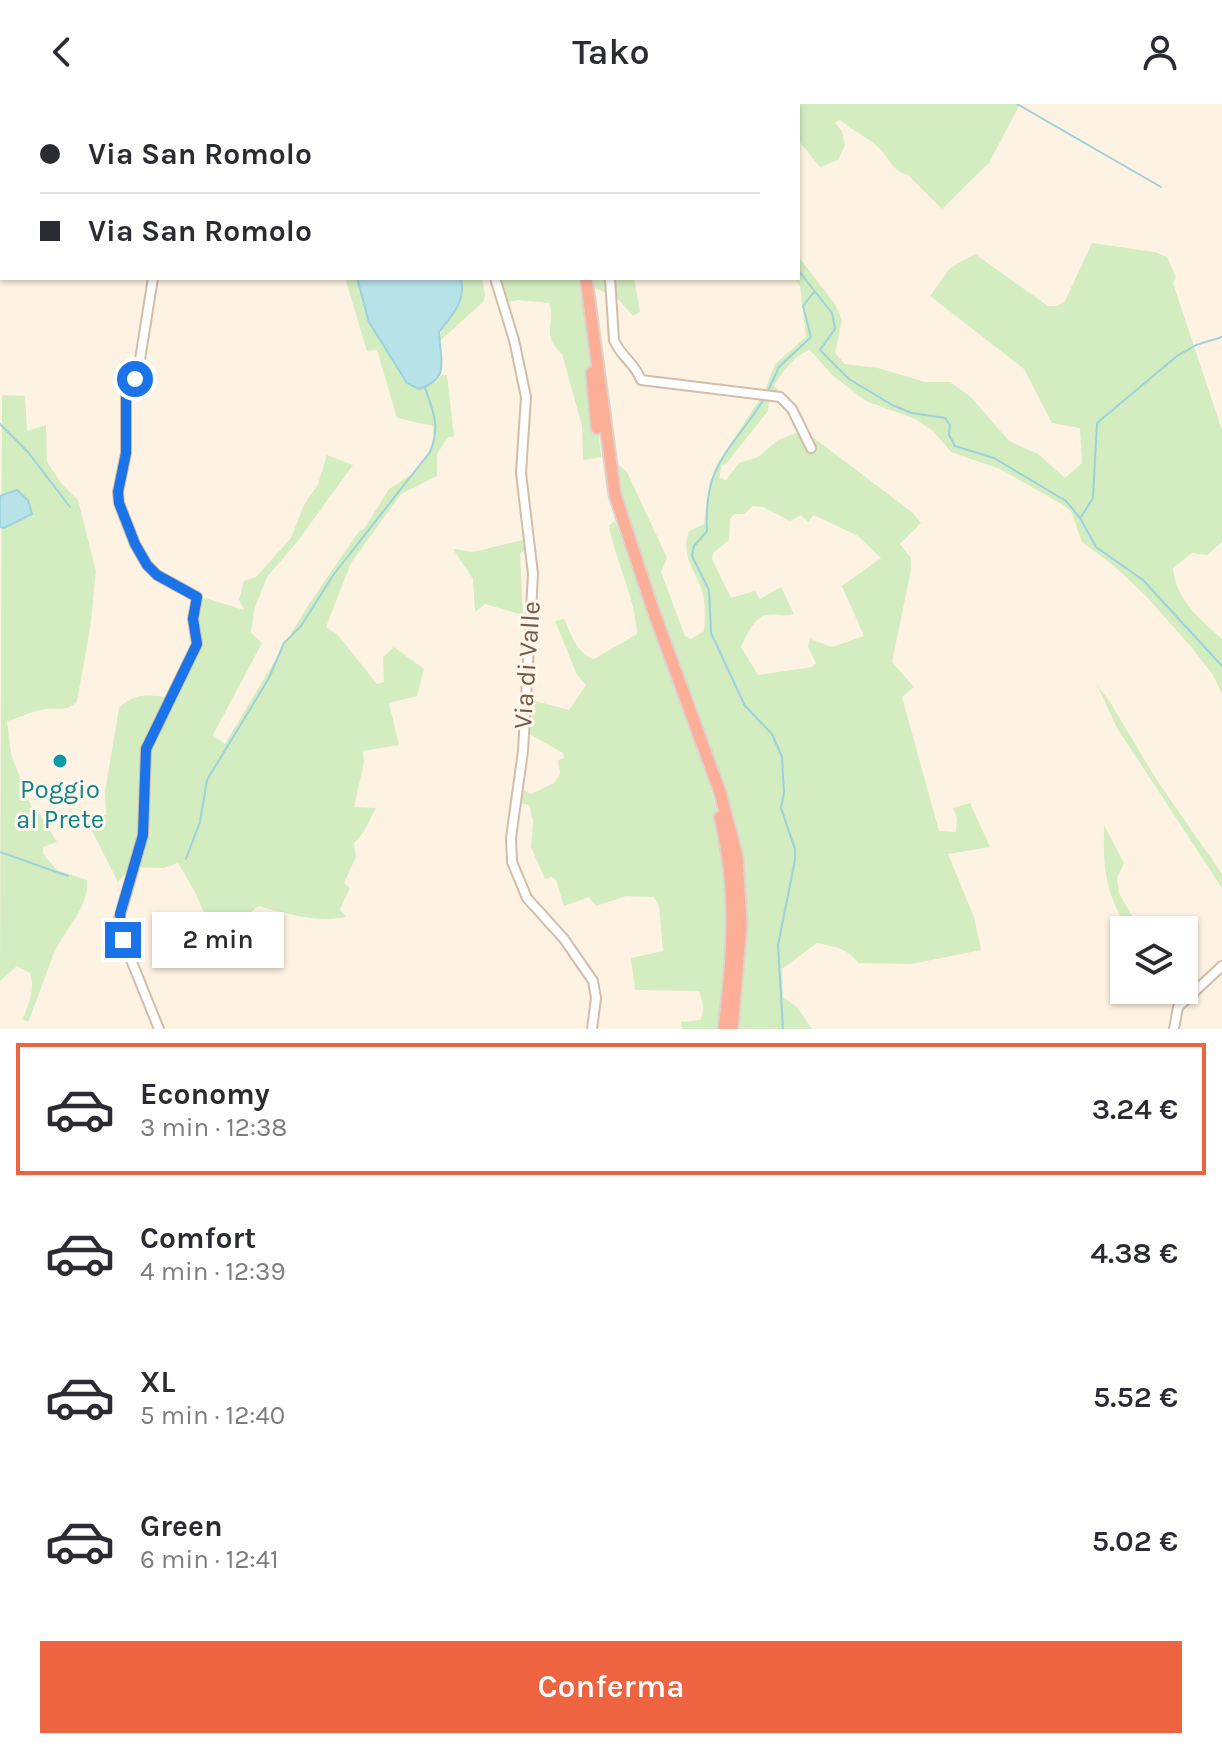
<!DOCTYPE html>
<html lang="it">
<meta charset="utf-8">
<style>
:root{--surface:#fff;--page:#f7f7f7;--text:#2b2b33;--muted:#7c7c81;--line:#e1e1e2;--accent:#ef6440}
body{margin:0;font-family:Karla,sans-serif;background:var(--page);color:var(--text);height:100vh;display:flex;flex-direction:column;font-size:30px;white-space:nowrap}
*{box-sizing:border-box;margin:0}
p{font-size:26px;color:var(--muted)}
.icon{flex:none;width:44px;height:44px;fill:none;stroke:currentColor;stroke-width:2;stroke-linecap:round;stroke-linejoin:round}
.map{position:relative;height:925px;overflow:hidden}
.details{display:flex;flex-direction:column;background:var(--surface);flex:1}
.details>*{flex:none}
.hud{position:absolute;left:0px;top:0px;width:800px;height:176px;box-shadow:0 2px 6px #0004;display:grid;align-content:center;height:176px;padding:0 40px;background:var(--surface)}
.buttons{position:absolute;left:1110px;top:812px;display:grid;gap:16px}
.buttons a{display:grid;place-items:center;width:88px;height:88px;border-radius:0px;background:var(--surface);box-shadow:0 2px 6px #0004;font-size:40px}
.end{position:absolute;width:36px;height:36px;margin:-18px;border:10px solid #1a73e8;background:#fff;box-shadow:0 0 0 4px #fff}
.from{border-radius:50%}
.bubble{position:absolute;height:56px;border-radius:0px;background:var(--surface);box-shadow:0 2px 6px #0004;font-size:26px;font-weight:600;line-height:56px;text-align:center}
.hud b{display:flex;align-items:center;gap:28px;height:76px;font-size:30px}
.hud b+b{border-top:2px solid var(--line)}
.hud i{width:20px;height:20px;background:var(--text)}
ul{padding:14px 0 0;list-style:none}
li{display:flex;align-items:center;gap:24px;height:132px;margin:0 16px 12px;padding:0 24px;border:4px solid transparent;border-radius:0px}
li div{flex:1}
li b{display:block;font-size:30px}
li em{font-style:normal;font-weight:600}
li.active{border-color:var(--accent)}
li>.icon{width:72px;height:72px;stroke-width:1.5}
.button{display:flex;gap:16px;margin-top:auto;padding:16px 40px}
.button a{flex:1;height:92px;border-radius:0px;background:var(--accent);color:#fff;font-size:32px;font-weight:600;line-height:92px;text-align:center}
header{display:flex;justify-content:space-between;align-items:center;height:104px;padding:0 40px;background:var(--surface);font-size:36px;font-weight:600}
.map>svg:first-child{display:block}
</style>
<header><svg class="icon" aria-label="back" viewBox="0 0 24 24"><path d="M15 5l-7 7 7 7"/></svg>Tako<svg class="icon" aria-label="person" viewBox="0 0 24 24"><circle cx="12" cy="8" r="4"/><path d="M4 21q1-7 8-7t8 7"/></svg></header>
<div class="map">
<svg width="1222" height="925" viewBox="0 0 1222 925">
<rect width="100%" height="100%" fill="#fef3e3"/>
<path fill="#d3ecc0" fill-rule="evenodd" d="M748,0H1020L989,59L942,105L908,71C893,68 890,55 881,46C871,35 854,28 840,16L835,19L842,27L845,41L838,56L820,63L798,36V2Z
M1092,139L1155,148L1167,153L1176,173L1173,179L1222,326V438L1207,451L1192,449L1173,464C1176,496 1200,515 1222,535V590L1213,571L1193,545L1146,492L1114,462L1082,438L1071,407L1063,401L1000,365L951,348L933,327L915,315L866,297L832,271L810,246C795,251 782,268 774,282L784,291L783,295H769L768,307L726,360L722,361L719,374L726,376L739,359L758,353L778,336L796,329L814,334L913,409L921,419L900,440L911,454V466L892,558L914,583L902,593L939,727L956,728L957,714L953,704L970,699L990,743L948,750L974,813L981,846L911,860L858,859C849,845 833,842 817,839L782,865L783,893L797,903L812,925H732L737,753L653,506L608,352L627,368L662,443L667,454L661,468L685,532L691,535L704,527C705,518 705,505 704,495C700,470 679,455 689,427L704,420L710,378L717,360L764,289L775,260L806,233L800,182L794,174H798V152L835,200L842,216L835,249L845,260L878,264L925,278H950L971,293L1009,337L1038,350L1065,374L1082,359L1080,324L1052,319L1024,265L930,192L950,164L975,150L1048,202H1057L1065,197ZM753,402L763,403L790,417L801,411L808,418L814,411L858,432L881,454L842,482L864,532L832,543L810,535L808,543L816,559L812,563L758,571L741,543C746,532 755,513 766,511C776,509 784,513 794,510L781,483L760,495L755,487L731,494L712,455L713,449L729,436L730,415L734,410H744Z
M345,174H357C375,238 381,244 436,279L441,271H447L454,333H448L437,350V372L401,390L351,459L326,523L338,531L377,580L384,578L383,553L394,543L424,565L417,592L389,599L399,641L363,647L364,658L354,703L376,704C368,717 366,728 354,739L356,753L344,779L350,784L340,805L346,813C318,819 287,810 259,802L252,807L229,837L187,854H169L168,839L213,829L195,788L178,759L164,764L131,763L118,778L84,711H106L105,687L119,604C135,588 150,591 171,594L197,540L196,498L205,494L244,506L239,496L244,477L256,473L291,434L304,401L318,380L327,351L353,361L297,438L267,473L254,506L251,529L262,539L213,631L225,640L307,503L359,427L364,425L389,385L415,368L424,357L436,332L433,330V322L397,314L377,246L367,247Z
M461,174H482L485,192L483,198L440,237C439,215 466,206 461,174Z
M495,174H578L589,235L601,353L583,356L582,322L562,250C539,229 557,218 549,199L518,196L503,199Z
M586,174H634L640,208L633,212L617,194L588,181Z
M2,291L25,292L27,327L46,321L47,358L61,379L78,396L96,467L90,525L77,597C67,608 59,604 46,605C34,606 19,614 7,617L11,650L33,707L40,710L57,738L43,743V750L57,766L87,776C90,803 63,827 53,851C45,873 37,896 28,918L23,915C28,900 36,885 30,869L17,862L0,877Z
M615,417L706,668L725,735L731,769L724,925H682L681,918L700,916C706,906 702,897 699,887L635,886L631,854L663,847L659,802L654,793L626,792L596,802L589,793L564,802L556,776L552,773L545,775L531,743L533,717L529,701L516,698L518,683L531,690L554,679L560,670L558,657L564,653L563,649L522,626L524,594L569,606L586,581L577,571L555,517L564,515C571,530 577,550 594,555L637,530C635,492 616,459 609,422Z
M527,435L529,445L520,449L523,511L485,500L475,508L473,475L453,445L473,448Z
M1097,581L1110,598L1156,675L1222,770V784L1117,624Z
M1104,721L1124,759L1117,774L1119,789L1140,826H1129C1105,790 1103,764 1104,721Z"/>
<path fill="#b6e2e8" stroke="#9cd2db" stroke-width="2" d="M357,174H461C466,198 453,210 439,228C440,257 451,274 419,285L407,279L369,218Z
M17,386L28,396L32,410L4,424L0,423V392Z"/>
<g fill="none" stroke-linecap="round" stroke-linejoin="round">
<path stroke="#9cd2db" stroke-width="2" d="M740,0L744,2
M1017,0L1161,83
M424,2L426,0
M753,2L754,0
M798,166L832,209L835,225L820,246L849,275L892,301L912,309L945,314L950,321L949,331L955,342L994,354L1066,397L1080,414L1096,443L1143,476L1222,562
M767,289L779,263L811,233L803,202L814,188
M764,295C731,347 703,360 707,427L694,442L692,452L709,486L711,529L745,602L772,630L782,653L784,689L781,704L795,745V756L778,841L783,925
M0,320L28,348L70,403
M1081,413L1093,394L1097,319L1177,252L1196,241L1222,233
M0,748L68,772
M186,755L200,718L207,676L269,574L284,539L301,522L334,470L430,348C441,321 433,309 425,283"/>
<defs>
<path id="minor" d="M457,0L460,2
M166,2V0
M153,174L138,268L126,289V349L118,388L119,399L135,440L147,461L157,471L197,493L193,515L197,540L146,645L143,731L119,815V826L159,925
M495,174L514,236L526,293L521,369L533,470L523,647L511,734L512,758L527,794L564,835L593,877L596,894L592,925
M610,174L614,236C620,252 635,259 641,276L780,293L792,305L811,344
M1174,925L1178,903L1222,862"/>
<path id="highway" d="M493,0L495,2
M503,0L505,2
M586,174L615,391L653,506L720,688L737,753L741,821L732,925
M592,269L597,324
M720,713C738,784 733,853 724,925"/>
</defs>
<use href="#minor" stroke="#d2bcab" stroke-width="12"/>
<use href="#highway" stroke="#dcd3cf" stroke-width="15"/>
<use href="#minor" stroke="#fff" stroke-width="8"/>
<use href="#highway" stroke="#fcaf96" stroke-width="11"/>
</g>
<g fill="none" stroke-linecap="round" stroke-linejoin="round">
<path stroke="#1a73e8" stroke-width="10" d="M123,836L120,810L143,731L146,645L197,540L193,515L197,493L157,471L147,461L135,440L119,399L118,388L126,349V289L135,275"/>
</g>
<circle fill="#0f9aa8" stroke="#fff7eb" stroke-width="3" cx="60" cy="657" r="8"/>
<g text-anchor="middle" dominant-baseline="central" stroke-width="6" stroke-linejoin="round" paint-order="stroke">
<g font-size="26" fill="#775747" stroke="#fff7eb">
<text transform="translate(527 561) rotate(-86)">Via di Valle</text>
</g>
<g font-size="26" fill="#0d838f" stroke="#fff7eb">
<text x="60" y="685">Poggio<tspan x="60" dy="30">al Prete</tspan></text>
</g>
</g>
</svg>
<div class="buttons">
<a><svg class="icon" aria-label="layers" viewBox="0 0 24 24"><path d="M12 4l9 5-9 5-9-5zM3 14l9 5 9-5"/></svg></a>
</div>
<i class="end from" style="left:135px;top:275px"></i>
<i class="end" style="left:123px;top:836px"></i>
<div class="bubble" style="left:152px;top:808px;width:132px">2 min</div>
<div class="hud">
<b><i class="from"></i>Via San Romolo</b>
<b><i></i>Via San Romolo</b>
</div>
</div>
<section class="details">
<ul>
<li class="active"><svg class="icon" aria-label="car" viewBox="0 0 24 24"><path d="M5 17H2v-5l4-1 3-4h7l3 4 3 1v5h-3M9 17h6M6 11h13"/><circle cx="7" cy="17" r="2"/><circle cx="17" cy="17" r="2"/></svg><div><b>Economy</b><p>3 min · 12:38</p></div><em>3.24 €</em></li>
<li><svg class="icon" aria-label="car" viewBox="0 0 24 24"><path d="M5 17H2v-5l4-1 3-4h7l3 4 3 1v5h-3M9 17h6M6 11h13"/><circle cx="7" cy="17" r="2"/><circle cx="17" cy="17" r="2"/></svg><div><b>Comfort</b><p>4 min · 12:39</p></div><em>4.38 €</em></li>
<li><svg class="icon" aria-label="car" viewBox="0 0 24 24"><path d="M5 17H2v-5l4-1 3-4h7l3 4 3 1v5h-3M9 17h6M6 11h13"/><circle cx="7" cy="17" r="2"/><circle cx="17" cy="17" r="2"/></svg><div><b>XL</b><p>5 min · 12:40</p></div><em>5.52 €</em></li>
<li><svg class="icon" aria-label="car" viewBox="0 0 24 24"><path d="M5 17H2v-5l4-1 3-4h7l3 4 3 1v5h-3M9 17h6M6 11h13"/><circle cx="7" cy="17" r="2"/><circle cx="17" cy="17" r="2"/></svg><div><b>Green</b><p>6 min · 12:41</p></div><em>5.02 €</em></li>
</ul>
<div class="button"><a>Conferma</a></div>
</section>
